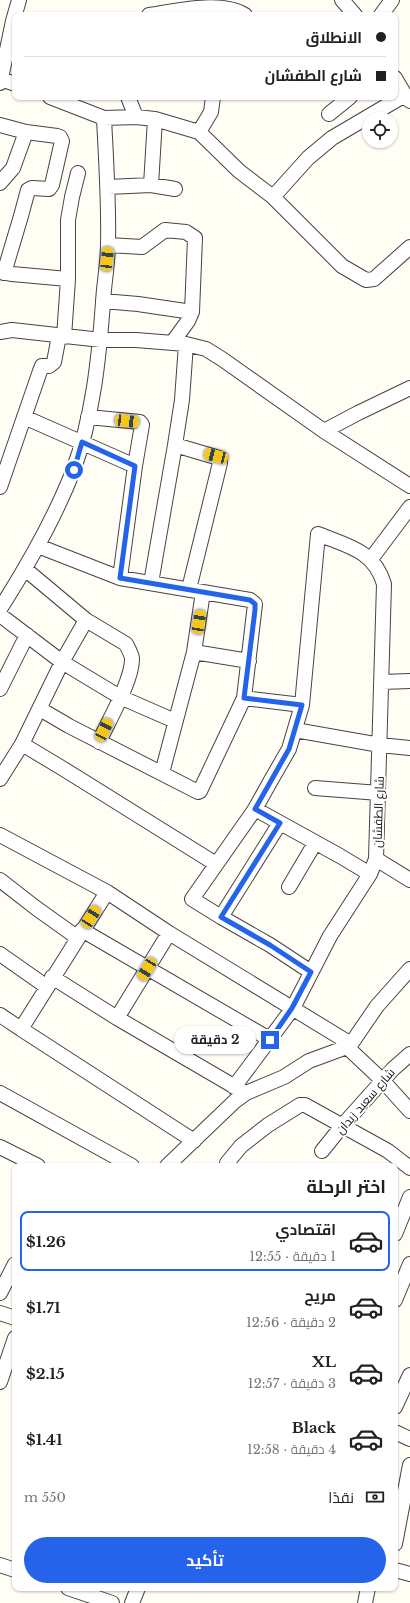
<!DOCTYPE html>
<html lang="ar">
<meta charset="utf-8">
<style>
:root{--surface:#fff;--page:#f6f6f6;--text:#202124;--muted:#757577;--line:#e0e0e0;--accent:#2563eb}
body{margin:0;font-family:"Libre Baskerville",Cairo,serif;background:var(--page);color:var(--text);direction:rtl;height:100vh;display:flex;flex-direction:column;font-size:15px;white-space:nowrap}
*{box-sizing:border-box;margin:0}
p{font-size:13px;color:var(--muted)}
.icon{flex:none;width:22px;height:22px;fill:none;stroke:currentColor;stroke-width:2;stroke-linecap:round;stroke-linejoin:round}
.map{position:relative;flex:1;overflow:hidden;direction:ltr}
.drawer{position:absolute;left:12px;top:1163px;width:386px;height:428px;display:flex;flex-direction:column;background:var(--surface);border-radius:8px;box-shadow:0 1px 3px #0004;direction:rtl}
.drawer>*{flex:none}
.top-card{position:absolute;left:12px;top:12px;width:386px;height:88px;border-radius:8px;box-shadow:0 1px 3px #0004;direction:rtl;display:grid;align-content:center;height:88px;padding:0 12px;background:var(--surface)}
.tools{position:absolute;left:362px;top:112px;display:grid;gap:8px}
.tools a{display:grid;place-items:center;width:36px;height:36px;border-radius:50%;background:var(--surface);box-shadow:0 1px 3px #0004;font-size:20px}
.end{position:absolute;width:18px;height:18px;margin:-9px;border:5px solid #2563eb;background:#fff;box-shadow:0 0 0 2px #fff}
.from{border-radius:50%}
.bubble{position:absolute;height:28px;border-radius:14px;background:var(--surface);box-shadow:0 1px 3px #0004;font-size:13px;font-weight:700;line-height:28px;text-align:center;direction:rtl}
.car{position:absolute;width:12px;height:24px;margin:-12px -6px;border-radius:5px;box-shadow:0 0 3px 1px #0007;background:linear-gradient(#f5c518 24%,#345 0 40%,#f5c518 0 76%,#345 0 86%,#f5c518 0)}
.top-card b{display:flex;align-items:center;gap:14px;height:38px;font-size:15px}
.top-card b+b{border-top:1px solid var(--line)}
.top-card i{width:10px;height:10px;background:var(--text)}
ul{padding:0;list-style:none}
li{display:flex;align-items:center;gap:12px;height:60px;margin:0 8px 6px;padding:0 4px;border:2px solid transparent;border-radius:8px}
li div{flex:1}
li b{display:block;font-size:15px}
li em{font-style:normal;font-weight:700}
li.on{border-color:var(--accent)}
li>.icon{width:36px;height:36px;stroke-width:1.5}
h2{padding:0 12px;font-size:18px;line-height:48px}
.pay{display:flex;align-items:center;gap:10px;height:44px;padding:0 12px;font-size:15px}
.pay p{margin-inline-start:auto}
.primary-button{display:flex;gap:8px;margin-top:auto;padding:8px 12px}
.primary-button a{flex:1;height:46px;border-radius:24px;background:var(--accent);color:#fff;font-size:16px;font-weight:700;line-height:46px;text-align:center}
.map>svg:first-child{display:block}
</style>
<div class="map">
<svg width="410" height="1603" viewBox="0 0 410 1603">
<rect width="100%" height="100%" fill="#fffdf4"/>
<g fill="none" stroke-linecap="round" stroke-linejoin="round">
<defs>
<path id="minor" d="M342,0L355,15
M149,15C175,11 222,0 245,15
M381,15L392,0
M395,78L405,95L410,101
M1,79L15,84
M0,83L13,21L19,0
M50,97L104,118L136,117L155,119L199,132L239,171L273,197L342,266L366,280L374,279L410,247
M128,97L136,117
M329,114L350,97
M0,125L26,132L57,136L60,137L62,141L52,185L49,189L32,188L28,190L21,216L4,273
M199,132L211,112L213,97
M0,183L13,168L26,132
M151,185L155,119
M108,187L151,185L175,189
M273,197L308,158L332,138L405,95
M108,245L142,247L165,230L186,232L195,238L192,312L188,321L172,343
M0,272L12,274L68,279
M103,301L138,304L192,312
M0,332L12,330L101,340H136L186,344L206,349L222,359L324,431L410,486
M64,337L68,279V220L72,197L78,173
M24,417L135,466
M88,417L140,422L142,425L135,466L120,578
M324,431L358,413L410,388
M175,445L219,458L220,463L189,589
M0,487L40,371L42,366H49L54,362L59,336
M38,546L120,578L250,600L255,604L244,698L200,791L198,792L69,726L40,709
M371,559L410,507
M25,569L86,620L126,644C128,648 131,653 132,658C133,679 108,722 99,742
M151,583L175,445L182,400L186,344
M0,609C28,565 54,520 73,471C93,417 99,358 103,302C104,283 108,263 108,244C109,202 106,160 104,118
M0,615L62,662L120,697L175,721
M194,652L249,661
M382,682L410,681
M0,689L27,635
M244,698L302,705
M295,730L380,745L410,748
M22,744L62,768L216,864
M162,773L194,652L203,592
M0,779L22,744L62,662L86,620
M315,788L379,793
M255,809L340,856L370,874
M0,835L107,892L169,933L351,1044
M376,859L410,880
M0,880L36,908L78,938
M289,887L315,843
M107,892L21,1029L194,1141
M221,917L280,823
M82,930L271,1040
M0,954L47,987
M52,977L117,1018L242,1091
M0,1015L21,1029
M117,1018L169,933
M347,1047L383,1081L410,1111
M234,1087L293,1008L330,936L370,874L376,859L384,584C374,550 347,546 318,534L302,705L289,749L270,782L255,809L192,899L221,917L270,945L311,972
M0,1093L132,1166
M0,1147L38,1166
M322,1151L342,1126L393,1069L410,1054
M227,1163L241,1146L268,1125L300,1105H305L388,1151L410,1168
M167,1166L235,1101L246,1093L284,1077L309,1061L347,1047L351,1044L377,1006L410,969
M395,1234L410,1197
M0,1293L15,1264
M395,1300L410,1264
M0,1313L15,1318
M0,1382L15,1338
M395,1407L410,1375
M395,1432L410,1439
M395,1544L410,1465
M0,1565L15,1570
M395,1570L410,1574
M68,1588L112,1603
M132,1603L138,1588
M365,1603L368,1588"/>
</defs>
<use href="#minor" stroke="#444" stroke-width="16"/>
<use href="#minor" stroke="#fff" stroke-width="14"/>
</g>
<g fill="none" stroke-linecap="round" stroke-linejoin="round">
<path stroke="#2563eb" stroke-width="5" d="M74,470L82,442L135,466L120,578L250,600L255,604V610L244,698L302,705L289,749L255,809L280,823L221,917L270,945L311,972L292,1008L270,1040"/>
</g>
<g text-anchor="middle" dominant-baseline="central" stroke-width="4" stroke-linejoin="round" paint-order="stroke">
<g font-size="12" fill="#111" stroke="#fff">
<text transform="translate(378 812) rotate(-88)">شارع الطفشان</text>
<text transform="translate(365 1101) rotate(-49)">شارع سعيد زيدان</text>
</g>
</g>
</svg>
<div class="tools">
<a><svg class="icon" aria-label="locate" viewBox="0 0 24 24"><circle cx="12" cy="12" r="6"/><path d="M12 2v4M12 18v4M2 12h4M18 12h4"/></svg></a>
</div>
<i class="end from" style="left:74px;top:470px"></i>
<i class="end" style="left:270px;top:1040px"></i>
<div class="bubble" style="left:174px;top:1026px;width:82px">2 دقيقة</div>
<i class="car" style="left:107px;top:259px;rotate:6deg"></i>
<i class="car" style="left:127px;top:421px;rotate:96deg"></i>
<i class="car" style="left:216px;top:456px;rotate:284deg"></i>
<i class="car" style="left:199px;top:622px;rotate:9deg"></i>
<i class="car" style="left:104px;top:730px;rotate:26deg"></i>
<i class="car" style="left:91px;top:917px;rotate:33deg"></i>
<i class="car" style="left:147px;top:969px;rotate:211deg"></i>
<div class="top-card">
<b><i class="from"></i>الانطلاق</b>
<b><i></i>شارع الطفشان</b>
</div>
<section class="drawer">
<h2>اختر الرحلة</h2>
<ul>
<li class="on"><svg class="icon" aria-label="car" viewBox="0 0 24 24"><path d="M5 17H2v-5l4-1 3-4h7l3 4 3 1v5h-3M9 17h6M6 11h13"/><circle cx="7" cy="17" r="2"/><circle cx="17" cy="17" r="2"/></svg><div><b>اقتصادي</b><p>1 دقيقة · 12:55</p></div><em>$1.26</em></li>
<li><svg class="icon" aria-label="car" viewBox="0 0 24 24"><path d="M5 17H2v-5l4-1 3-4h7l3 4 3 1v5h-3M9 17h6M6 11h13"/><circle cx="7" cy="17" r="2"/><circle cx="17" cy="17" r="2"/></svg><div><b>مريح</b><p>2 دقيقة · 12:56</p></div><em>$1.71</em></li>
<li><svg class="icon" aria-label="car" viewBox="0 0 24 24"><path d="M5 17H2v-5l4-1 3-4h7l3 4 3 1v5h-3M9 17h6M6 11h13"/><circle cx="7" cy="17" r="2"/><circle cx="17" cy="17" r="2"/></svg><div><b>XL</b><p>3 دقيقة · 12:57</p></div><em>$2.15</em></li>
<li><svg class="icon" aria-label="car" viewBox="0 0 24 24"><path d="M5 17H2v-5l4-1 3-4h7l3 4 3 1v5h-3M9 17h6M6 11h13"/><circle cx="7" cy="17" r="2"/><circle cx="17" cy="17" r="2"/></svg><div><b>Black</b><p>4 دقيقة · 12:58</p></div><em>$1.41</em></li>
</ul>
<div class="pay"><svg class="icon" aria-label="cash" viewBox="0 0 24 24"><path d="M3 7h18v10H3z"/><circle cx="12" cy="12" r="2"/></svg>نقدًا<p>550 m</p></div>
<div class="primary-button"><a>تأكيد</a></div>
</section>
</div>
